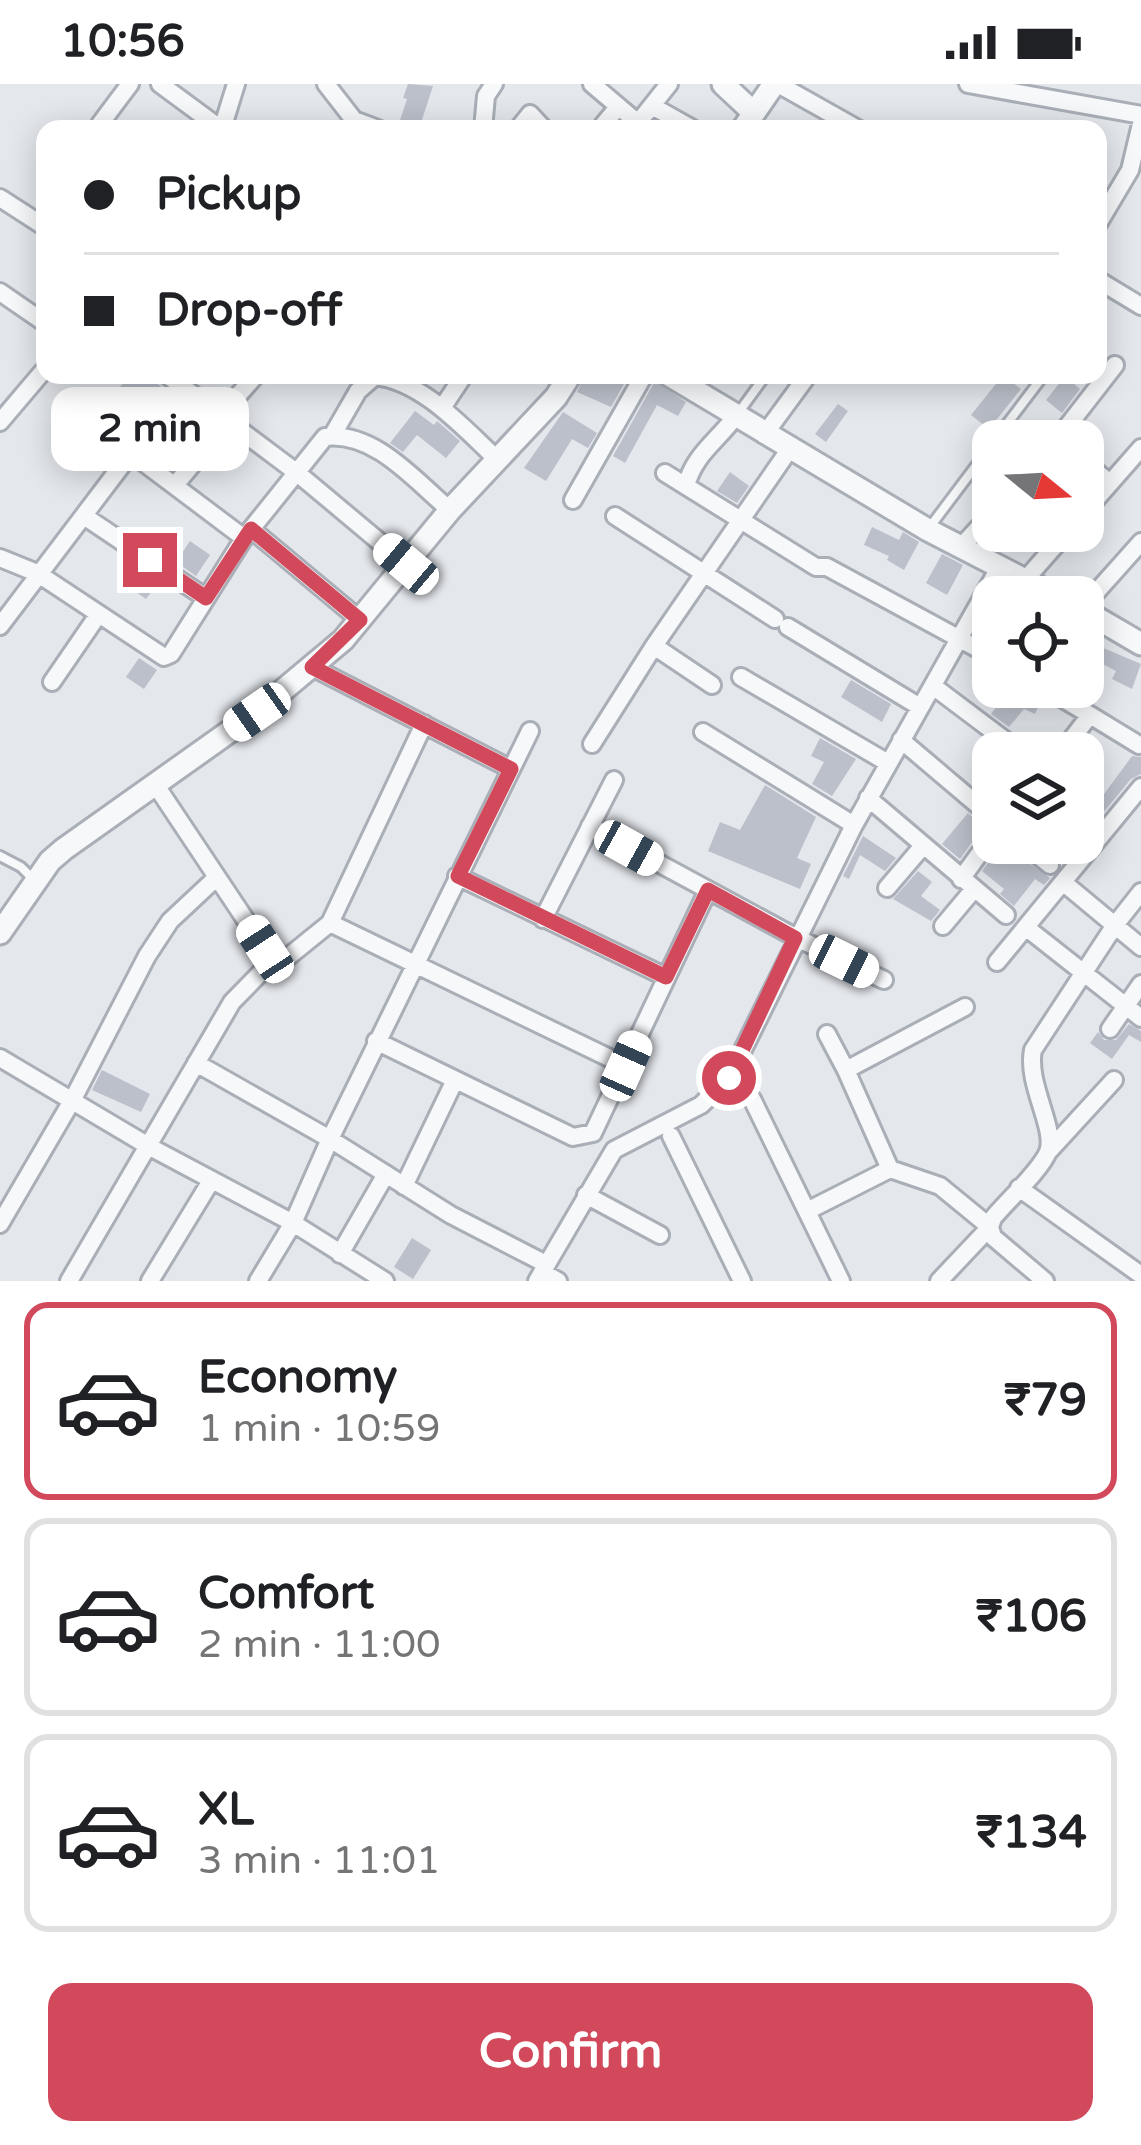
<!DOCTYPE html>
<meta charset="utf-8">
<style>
:root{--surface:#fff;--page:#f6f6f6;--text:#202124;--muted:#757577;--line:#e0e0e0;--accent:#d1495b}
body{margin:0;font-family:"Varela Round",sans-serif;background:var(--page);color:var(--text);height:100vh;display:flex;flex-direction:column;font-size:45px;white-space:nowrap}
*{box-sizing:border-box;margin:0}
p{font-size:39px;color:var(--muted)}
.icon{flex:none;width:66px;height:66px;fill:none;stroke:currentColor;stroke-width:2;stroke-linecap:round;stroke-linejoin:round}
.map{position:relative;height:1197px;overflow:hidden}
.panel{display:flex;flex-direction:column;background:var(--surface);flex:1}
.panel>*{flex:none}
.guide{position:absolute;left:36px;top:36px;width:1071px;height:264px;border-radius:24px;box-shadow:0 6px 30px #0003;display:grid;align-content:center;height:264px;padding:0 48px;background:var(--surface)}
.needle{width:78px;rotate:108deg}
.buttons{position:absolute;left:972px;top:336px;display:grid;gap:24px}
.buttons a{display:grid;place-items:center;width:132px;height:132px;border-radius:24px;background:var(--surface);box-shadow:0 6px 30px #0003;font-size:60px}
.end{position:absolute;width:54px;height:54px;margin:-27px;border:15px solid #d1495b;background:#fff;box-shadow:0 0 0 6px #fff}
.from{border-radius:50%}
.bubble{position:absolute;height:84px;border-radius:24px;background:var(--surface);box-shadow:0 6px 30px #0003;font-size:39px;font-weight:800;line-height:84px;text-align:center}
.car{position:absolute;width:36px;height:72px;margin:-36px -18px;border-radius:15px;box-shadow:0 0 9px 3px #0007;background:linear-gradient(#fff 24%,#345 0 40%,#fff 0 76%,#345 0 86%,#fff 0)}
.guide b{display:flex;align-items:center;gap:42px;height:114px;font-size:45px}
.guide b+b{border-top:3px solid var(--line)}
.guide i{width:30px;height:30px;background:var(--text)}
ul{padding:21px 0 0;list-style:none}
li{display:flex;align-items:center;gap:36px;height:198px;margin:0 24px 18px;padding:0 24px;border:6px solid var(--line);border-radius:24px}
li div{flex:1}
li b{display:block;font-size:45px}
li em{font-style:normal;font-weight:800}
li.active{border-color:var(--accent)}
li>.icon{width:108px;height:108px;stroke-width:1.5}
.button{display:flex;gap:24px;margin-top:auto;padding:24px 48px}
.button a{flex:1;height:138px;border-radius:24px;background:var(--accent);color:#fff;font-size:48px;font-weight:800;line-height:138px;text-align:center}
.status{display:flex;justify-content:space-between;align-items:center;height:84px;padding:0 60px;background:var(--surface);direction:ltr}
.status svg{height:33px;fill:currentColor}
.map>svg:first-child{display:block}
</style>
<div class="status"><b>10:56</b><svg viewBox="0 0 49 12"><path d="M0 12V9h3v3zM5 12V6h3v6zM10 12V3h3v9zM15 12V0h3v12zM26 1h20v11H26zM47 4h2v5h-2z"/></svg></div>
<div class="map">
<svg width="1141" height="1197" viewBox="0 0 1141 1197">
<rect width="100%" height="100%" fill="#e4e7ec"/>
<path fill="#bbc0ca" d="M408,0L433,2L419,45H397L407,15L403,14Z
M131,291H147L182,320L166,340L118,305Z
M585,291H629L611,323L577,308Z
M1003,291L1021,305L989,345L971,331Z
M1065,292L1080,305L1062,329L1046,316Z
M655,297L686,318L678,332L657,321L625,379L613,372Z
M838,320L848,327L826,358L815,350Z
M415,327L434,341L437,337L460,357L446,374L417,351L403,368L390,359Z
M563,328L597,349L588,364L572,355L546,397L524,384Z
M730,388L749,402L737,419L717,407Z
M872,443L899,456L903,448L919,458L904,486L887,476L889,472L864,461Z
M190,457L210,471L196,492L176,478Z
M942,470L963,481L947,511L926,499Z
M139,484L159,498L146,515L126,501Z
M1101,563L1141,580L1132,605L1112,595L1116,587L1095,576Z
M139,574L157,586L144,605L126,593Z
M851,596L891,620L882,638L841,613Z
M1021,603H1030L1041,617L1035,630L1024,625L1009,643L991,630L1003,614L1012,621Z
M820,654L856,675L832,712L812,700L824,678L811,672Z
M1132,672L1141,673V690L1131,695L1083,753V728L1088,732Z
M765,701L816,733L797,774L811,780L800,805L708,767L720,738L740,746Z
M968,729L983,743L960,775L942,760Z
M863,752L896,774L885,787L860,771L849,795L843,792Z
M1003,759H1010L1015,769L1050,794L1044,801L1035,795L1014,822L1000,810L1004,805L982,787Z
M918,787L932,798L921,812L940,826L931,837L893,815Z
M1129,940L1141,947V958L1129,951L1112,975L1090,959L1098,948L1104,956H1116Z
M102,986L150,1010L141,1028L92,1006Z
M412,1154L431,1166L413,1195L394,1183Z"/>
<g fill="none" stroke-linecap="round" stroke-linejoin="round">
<defs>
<path id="service" d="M739,328L766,291
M994,357L1044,291
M929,444L993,359
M0,772L21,783L34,796"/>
<path id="minor" d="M160,0L221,45
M326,0L354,36L378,45
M592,0L638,39L669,0
M778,0L858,45
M968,0L1141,31
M652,22L693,45
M100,40L130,0
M222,45L236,0
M483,45L486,12L494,0
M518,45L530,30L544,45
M608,45L603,41L618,23
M0,114L45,143
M1098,140L1130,86L1141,40
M1098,196L1141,222
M0,208L45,239
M167,291L296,388L406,480
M442,324L464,291
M220,332L256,291
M0,338L45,285
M764,351L808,291
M332,352L358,307L375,292C423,297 464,345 498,376
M1056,357L1115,281
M1083,377L1110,399
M665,389L816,483H827L993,573
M175,401L228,338
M686,402C694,371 716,358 735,333
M573,416L644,291
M1083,430L1141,364
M84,432L206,514
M615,432L775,535
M251,445L360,536
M960,464L993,428
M0,474L37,489L164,573L171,570L244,454L325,353C375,347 415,397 450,426
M1025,496L1068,447
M1083,523L1141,458
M0,542L128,373L139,375L244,454
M788,543L920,623
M654,562L712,601
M312,583L511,685
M741,593L888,679
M52,598L98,531
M933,602L1022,669
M1043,603L1090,631
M703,648L854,741
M901,656L993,734
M592,660L654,562L789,366
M1061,669L1090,631L1139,661
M155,700L265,865L275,874
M868,714L1006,831
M590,742L795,853L884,896
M1023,759L1050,781
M457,792L666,893
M961,795L993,751
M1064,799L1141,863
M887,804L922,763
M543,835L614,696
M330,839L626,982
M943,842L974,805
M1028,845L1141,934
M997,878L1141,703
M1110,945L1141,900
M827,950L846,986
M376,957L573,1053L593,1049L708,806
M0,974L150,1063L293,1139L385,1197
M196,979L330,1055L530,647
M729,994L752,1015L841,1197
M671,1052L742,1197
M1048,1068L1114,996
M890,1085L940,1102L990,1143L939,1197
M404,1102L455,996
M1019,1104L1141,1191
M586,1111L660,1151
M807,1127L890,1085L846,986L965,923
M0,1140L73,1015L147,872L170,837L217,793
M340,1170L386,1090
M542,1188L558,1197
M69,1197L232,918L275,874L288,873L330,839L424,640
M150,1197L211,1097
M258,1197L293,1139L330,1055L451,1131L546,1180
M537,1197L614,1066L701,1021L729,994L854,741L999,484
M1045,1197L993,1153L990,1143L993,1134C1007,1117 1040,1087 1048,1068C1057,1045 1026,1000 1033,966L1115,841L1141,808"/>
<path id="tertiary" d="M723,0L754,29
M743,45L774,0
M669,291L928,446L1058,513
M1083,526L1141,560
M0,849L50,777L64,765L257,628L343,556L450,426L556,313L570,291"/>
</defs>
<use href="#service" stroke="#a9aeb7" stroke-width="14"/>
<use href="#minor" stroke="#a9aeb7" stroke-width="22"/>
<use href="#tertiary" stroke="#a9aeb7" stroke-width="27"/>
<use href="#service" stroke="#f7f8fa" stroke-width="8"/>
<use href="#minor" stroke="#f7f8fa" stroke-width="16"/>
<use href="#tertiary" stroke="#f7f8fa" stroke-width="21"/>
</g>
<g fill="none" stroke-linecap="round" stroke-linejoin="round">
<path stroke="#d1495b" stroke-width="15" d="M150,476L206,514L251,445L360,536L312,583L511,685L458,792L666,893L708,806L795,854L729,994"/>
</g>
</svg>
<div class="buttons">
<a><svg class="needle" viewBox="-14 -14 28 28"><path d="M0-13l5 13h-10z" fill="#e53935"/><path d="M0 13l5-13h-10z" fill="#757577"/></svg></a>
<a><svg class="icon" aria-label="locate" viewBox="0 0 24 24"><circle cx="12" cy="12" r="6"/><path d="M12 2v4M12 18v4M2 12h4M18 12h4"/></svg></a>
<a><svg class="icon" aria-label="layers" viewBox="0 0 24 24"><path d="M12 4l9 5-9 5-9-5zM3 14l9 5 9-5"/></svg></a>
</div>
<i class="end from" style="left:729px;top:994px"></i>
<i class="end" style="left:150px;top:476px"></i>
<div class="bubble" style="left:51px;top:303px;width:198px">2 min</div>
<i class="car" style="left:406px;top:480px;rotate:310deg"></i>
<i class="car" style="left:257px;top:628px;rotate:235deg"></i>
<i class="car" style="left:629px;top:764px;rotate:119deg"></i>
<i class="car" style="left:265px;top:865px;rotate:327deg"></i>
<i class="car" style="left:844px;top:877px;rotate:116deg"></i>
<i class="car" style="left:626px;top:982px;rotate:24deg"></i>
<div class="guide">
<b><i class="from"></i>Pickup</b>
<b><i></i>Drop-off</b>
</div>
</div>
<section class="panel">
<ul>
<li class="active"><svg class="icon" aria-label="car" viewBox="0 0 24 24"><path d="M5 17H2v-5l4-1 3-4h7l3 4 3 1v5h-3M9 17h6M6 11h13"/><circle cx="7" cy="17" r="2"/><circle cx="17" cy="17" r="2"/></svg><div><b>Economy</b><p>1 min · 10:59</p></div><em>₹79</em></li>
<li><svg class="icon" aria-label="car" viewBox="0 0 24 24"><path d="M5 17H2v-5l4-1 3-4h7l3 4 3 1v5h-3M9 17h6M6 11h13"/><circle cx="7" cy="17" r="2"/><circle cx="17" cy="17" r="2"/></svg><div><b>Comfort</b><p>2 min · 11:00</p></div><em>₹106</em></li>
<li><svg class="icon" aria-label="car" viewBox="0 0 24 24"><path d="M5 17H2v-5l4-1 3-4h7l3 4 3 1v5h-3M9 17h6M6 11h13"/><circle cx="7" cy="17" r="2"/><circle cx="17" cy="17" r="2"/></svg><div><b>XL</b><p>3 min · 11:01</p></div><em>₹134</em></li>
</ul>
<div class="button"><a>Confirm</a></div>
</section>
